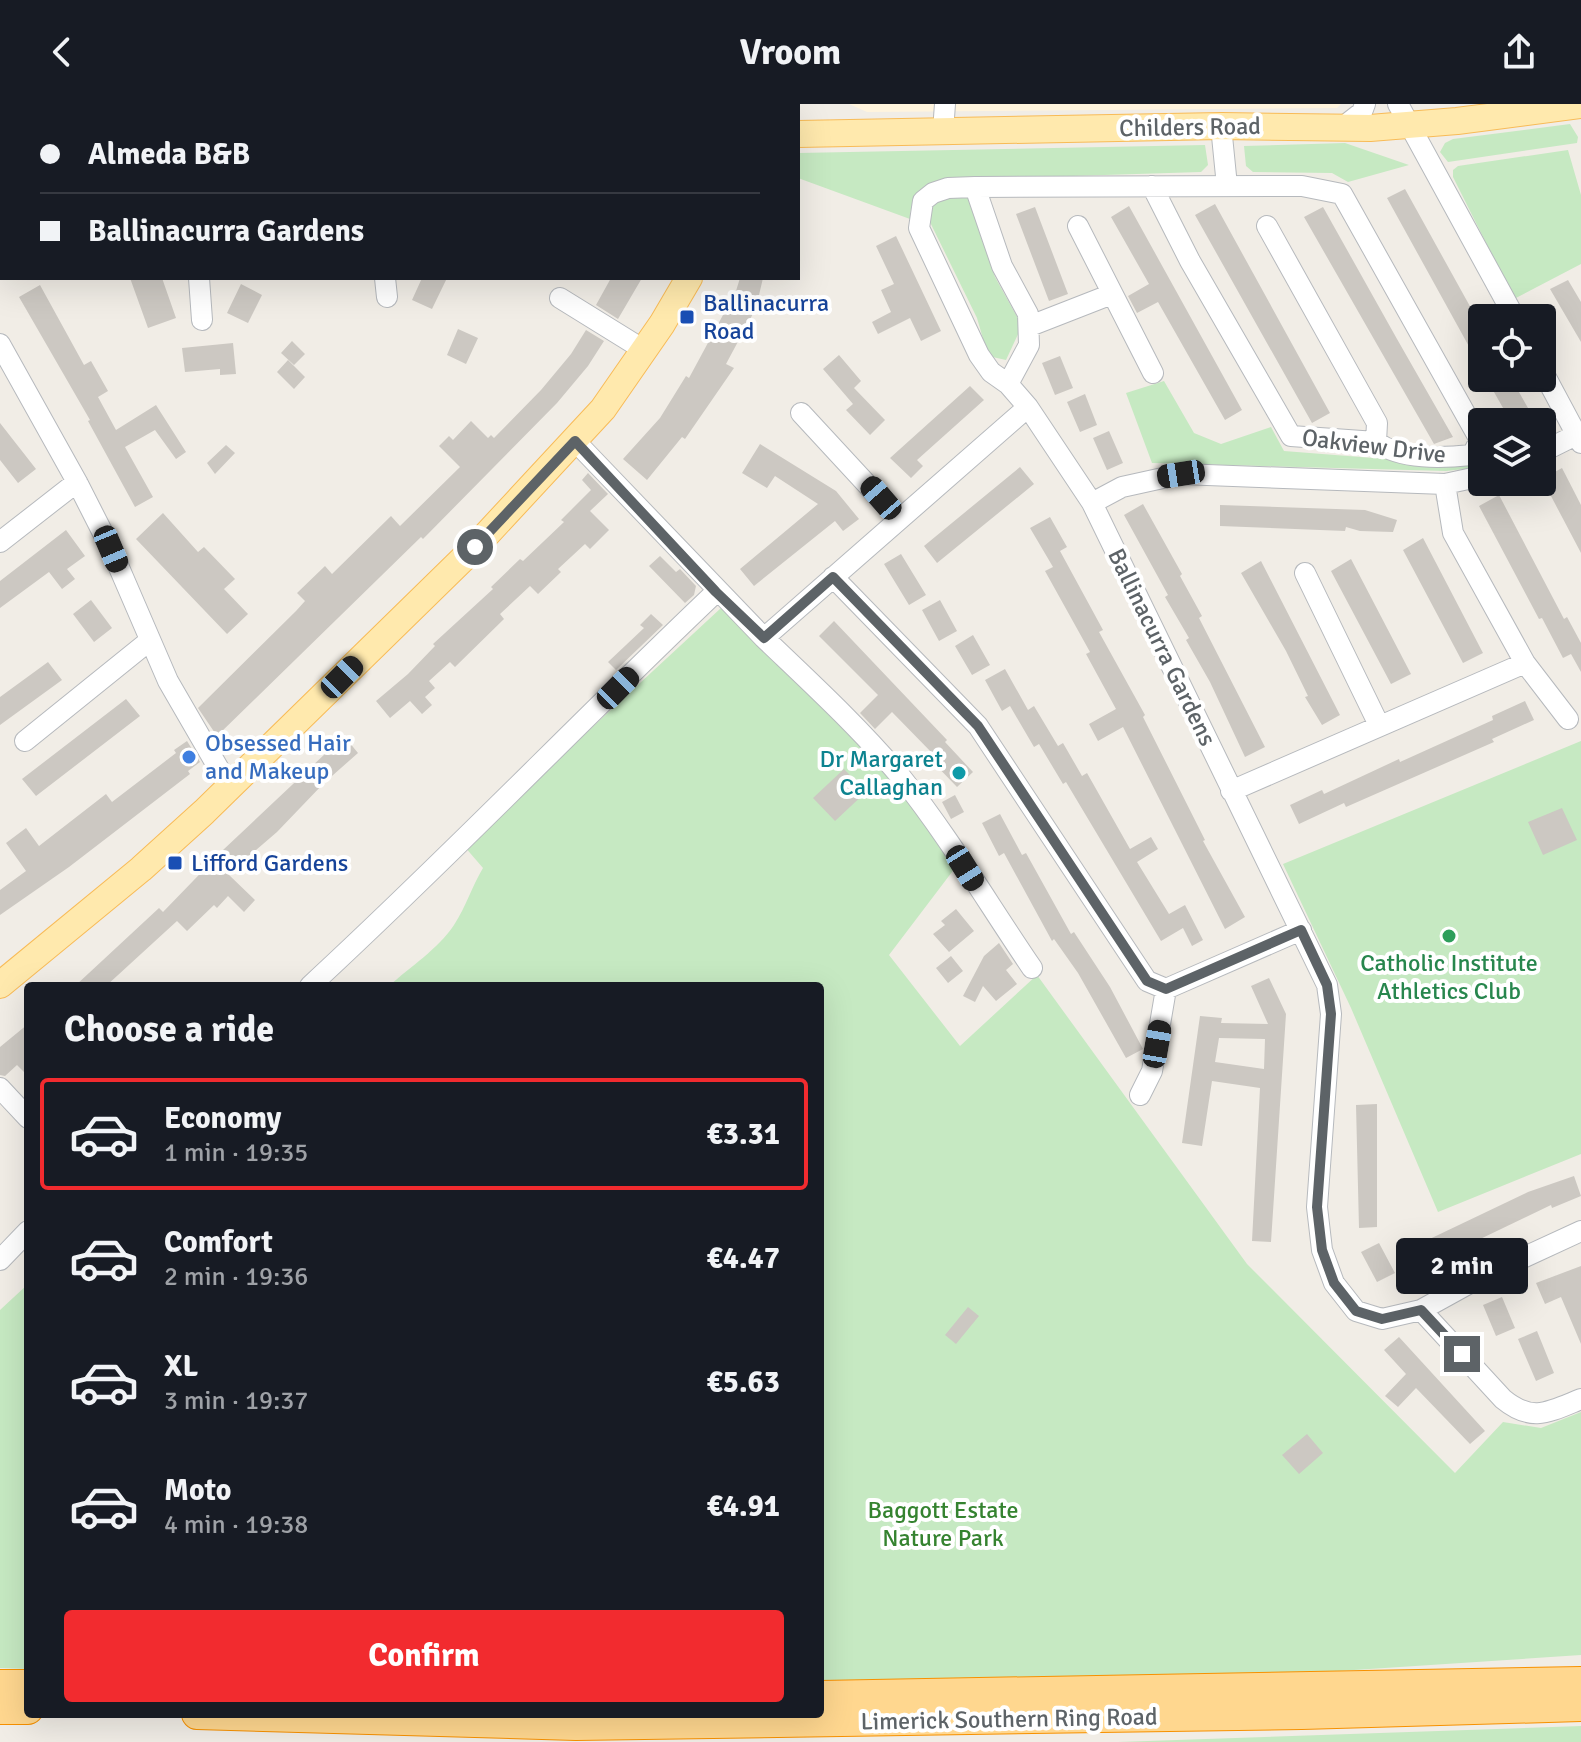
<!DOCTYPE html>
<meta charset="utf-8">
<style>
:root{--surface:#171b24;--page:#242831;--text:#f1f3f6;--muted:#9ea1a6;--line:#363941;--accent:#f22b2f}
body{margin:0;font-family:Signika,sans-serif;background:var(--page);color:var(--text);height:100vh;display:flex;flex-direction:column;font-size:30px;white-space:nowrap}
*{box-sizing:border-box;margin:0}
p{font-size:26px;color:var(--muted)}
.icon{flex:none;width:44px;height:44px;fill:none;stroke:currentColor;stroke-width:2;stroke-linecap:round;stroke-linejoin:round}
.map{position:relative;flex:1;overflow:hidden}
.panel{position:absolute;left:24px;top:878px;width:800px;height:736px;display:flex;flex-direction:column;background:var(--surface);border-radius:8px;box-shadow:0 8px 32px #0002}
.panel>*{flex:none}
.banner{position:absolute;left:0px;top:0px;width:800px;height:176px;box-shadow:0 8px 32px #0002;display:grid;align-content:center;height:176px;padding:0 40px;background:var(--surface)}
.fabs{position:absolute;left:1468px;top:200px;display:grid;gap:16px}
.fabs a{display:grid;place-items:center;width:88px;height:88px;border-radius:8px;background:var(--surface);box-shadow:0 8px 32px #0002;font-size:40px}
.end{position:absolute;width:36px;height:36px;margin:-18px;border:10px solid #5d6367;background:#fff;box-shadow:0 0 0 4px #fff}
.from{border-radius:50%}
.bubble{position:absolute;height:56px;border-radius:8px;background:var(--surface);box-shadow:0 8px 32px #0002;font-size:26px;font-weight:700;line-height:56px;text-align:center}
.car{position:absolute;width:24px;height:48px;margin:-24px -12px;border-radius:10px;box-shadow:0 0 6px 2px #0007;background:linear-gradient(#222 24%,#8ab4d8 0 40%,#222 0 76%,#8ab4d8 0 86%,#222 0)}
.banner b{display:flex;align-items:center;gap:28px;height:76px;font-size:30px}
.banner b+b{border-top:2px solid var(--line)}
.banner i{width:20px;height:20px;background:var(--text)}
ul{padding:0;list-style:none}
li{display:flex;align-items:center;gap:24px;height:112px;margin:0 16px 12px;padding:0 24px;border:4px solid transparent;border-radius:8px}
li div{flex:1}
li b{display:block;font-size:30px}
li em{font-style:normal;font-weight:700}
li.current{border-color:var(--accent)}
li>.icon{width:72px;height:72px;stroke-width:1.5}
h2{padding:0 40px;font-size:36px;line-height:96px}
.cta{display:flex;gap:16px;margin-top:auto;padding:16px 40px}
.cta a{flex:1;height:92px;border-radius:8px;background:var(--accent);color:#fff;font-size:32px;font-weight:700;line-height:92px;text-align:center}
header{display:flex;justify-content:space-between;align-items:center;height:104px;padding:0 40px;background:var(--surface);font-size:36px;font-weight:700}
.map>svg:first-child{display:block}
</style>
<header><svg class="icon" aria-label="back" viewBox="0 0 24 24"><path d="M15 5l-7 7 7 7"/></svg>Vroom<svg class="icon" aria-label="share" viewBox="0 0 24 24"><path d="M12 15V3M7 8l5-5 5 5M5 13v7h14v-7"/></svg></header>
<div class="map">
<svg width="1581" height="1638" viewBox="0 0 1581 1638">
<rect width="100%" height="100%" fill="#f1ede6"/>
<path fill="#fff4dd" d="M849,0H1341L1337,4L867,8Z"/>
<path fill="#c6e9c2" d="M1570,20L1578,33L1577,39L1448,58L1440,48L1445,39L1453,35Z
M1345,39L1409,61L1348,78L1332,69L1253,68L1246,62L1244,42Z
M1205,41L1208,61L1201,68L940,76C919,82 911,93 910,115L798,74V49Z
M1568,46L1581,91V160L1514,195L1453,73V66L1458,62Z
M958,89L968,94L995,173L1020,218L1019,228L1006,256L988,252L977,214L927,112L937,95Z
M1164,277L1194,329L1221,340L1271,323L1284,347L1437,359L1482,356V363L1446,367L1152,359L1126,289Z
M721,504L863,640L890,671L955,764L889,851L960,942L1037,871L1247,1160L1455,1369L1503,1318L1541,1324L1581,1308V1551L1293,1570L820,1583V882H389C410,863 438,845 454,821C466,803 472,782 483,764L464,742Z
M1581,637V1050L1438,1108L1351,904L1283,760Z
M28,1180V1565L0,1564V1206Z
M1581,1622V1638H1118Z"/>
<path fill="#ccc8c2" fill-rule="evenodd" d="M1405,85L1482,224V266L1387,94Z
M1215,100L1330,309L1312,319L1195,111Z
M1129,102L1242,306L1225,316L1158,198L1137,209L1128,192L1149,180L1111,113Z
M1035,103L1068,190L1049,197L1016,110Z
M1323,103L1397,235L1453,333L1434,340L1304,113Z
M896,132L941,227L921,237L910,214L878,230L872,218L891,208L881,186L894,180L876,142Z
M130,174H162L176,214L148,224Z
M422,174H447L432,205L412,196Z
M611,174H642L618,215L596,201Z
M740,174H763L756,204L726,260L734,264L685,335L682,333L647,376L623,355L660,314L686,272L689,274L730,198L732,200Z
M1568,176L1581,198V238L1550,185Z
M241,180L262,191L248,219L227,209Z
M40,181L84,261L91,257L108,287L98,293L116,326L156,301L186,348L176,355L155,326L125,343L153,393L135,403L88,317L90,316L19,193Z
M458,225L478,234L466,260L447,251Z
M586,226L604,237L588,262L557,299L423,435L421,433L217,632L198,604L296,507L305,497L297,489L325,462L332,470L391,412L400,422L460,363L439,342L449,332L453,336L471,317L488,334L491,331L494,334L541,286L571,250Z
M292,237L305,250L294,261L281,249Z
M233,239L236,270L220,271V265L185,268L182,244Z
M839,251L861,277L854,284L885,316L870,331L846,306L853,300L823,265Z
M1060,252L1073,284L1055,291L1042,259Z
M288,256L305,273L294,285L277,268Z
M1502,274H1511L1536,318H1511L1490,281Z
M970,282L984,296L917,356L923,362L911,374L890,354Z
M1085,290L1097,321L1080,328L1067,298Z
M0,319L36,365L18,379L0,356Z
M1109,327L1123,359L1107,366L1093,334Z
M760,340L836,387L859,415L843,427L835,417L754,482L740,465L818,400L775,372L767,384L742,369Z
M226,341L235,349L215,370L207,359Z
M1020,363L1034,380L937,459L924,442Z
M1562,364L1581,401V449L1542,375Z
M588,369L608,390L590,407L609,426L590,445L585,440L558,465L561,468L538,490L530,482L500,510L504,515L455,563L450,558L429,577L435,584L425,593L432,601L422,610L410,597L390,614L376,597L408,570L435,542L433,540L493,485L491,483L520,455L523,457L564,418L561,416L591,386L582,376Z
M1499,391L1564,515L1567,513L1581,539V568L1571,550L1563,554L1542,514L1539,515L1479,402Z
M1143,400L1182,470L1180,472L1202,512L1199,514L1265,643L1245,653L1210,578L1186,536L1189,534L1165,493L1168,491L1124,411Z
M1220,401L1365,406L1397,416L1393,428L1360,427L1346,423L1345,427L1220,422Z
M163,409L198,448L204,443L235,475L224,485L248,510L227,530L136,435Z
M1050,413L1067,443L1060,447L1103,526L1099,528L1145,611L1143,613L1205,736L1203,737L1245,813L1225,825L1123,623L1098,637L1089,620L1116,605L1086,550L1090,548L1045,467L1053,463L1030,424Z
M66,426L85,452L67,465L75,475L62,485L49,468L0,504V477Z
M1423,434L1483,549L1463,559L1403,446Z
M901,450L926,491L909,501L884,460Z
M660,452L676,468L680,465L696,482L694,491L685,499L649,462Z
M1351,455L1411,570L1391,580L1331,467Z
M1261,457L1340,611L1322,621L1305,593L1308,592L1286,547L1241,469Z
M91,496L112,524L94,538L73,510Z
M940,496L957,527L939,537L922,506Z
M651,510L663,521L616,566L608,558L644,524L640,521Z
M834,517L947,636L945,638L973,668L957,683L929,654L933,650L892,608L875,625L860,609L878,591L819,532Z
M973,531L990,561L972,571L955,542Z
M48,558L62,576L0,621V593Z
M1005,565L1028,606L1034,602L1058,642L1063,639L1082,672L1087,669L1130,745L1151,733L1158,745L1137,758L1169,810L1185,801L1203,836L1192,842L1183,824L1161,837L1066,678L1063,680L1039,640L1034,643L1010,602L1002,607L985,576Z
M126,595L140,612L36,692L22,675Z
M1525,597L1534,616L1492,635L1494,638L1346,703L1344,699L1299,720L1290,701L1322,686L1324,690L1399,655L1400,658L1493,616L1492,612Z
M344,632L358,649L324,679L277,728L228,770L255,796L244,808L228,792L217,804L214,801L187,827L177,817L106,882H75L159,804L163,808L223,746Z
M187,637L200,658L188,667L190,670L69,763L0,811V786L26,767L6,739L26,724L39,742L106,690L112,698L176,649L174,646Z
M844,665L866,688L835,717L813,694Z
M955,691L964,708L951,715L942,698Z
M1562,704L1577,736L1543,751L1528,718Z
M1000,710L1022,751L1026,749L1071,830L1074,828L1110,883L1143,945L1126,954L1078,869L1054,835L1052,837L1004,749L999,752L982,719Z
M956,805L974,827L949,848L933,830L945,821L941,817Z
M999,839L1013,860L1006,866L1017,880L996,897L983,882L975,898L963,892L984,852Z
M951,852L963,867L948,879L936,864Z
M1269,874L1286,910L1271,1138L1252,1137L1260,984L1212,977L1202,1042L1182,1039L1200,912L1222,914L1221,919L1268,920L1251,882ZM1219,934L1265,935L1264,965L1215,958Z
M28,920V972L17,961L5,972L0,971V943Z
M1377,1000V1123L1359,1124L1356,1001Z
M1574,1072L1581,1092L1552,1104L1551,1101L1424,1162L1415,1142L1528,1088Z
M1379,1139L1395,1169L1377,1178L1361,1148Z
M1581,1162V1240L1561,1193L1545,1200L1536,1179Z
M1502,1193L1515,1224L1496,1232L1483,1201Z
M968,1203L979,1212L956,1240L945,1231Z
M1537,1227L1554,1269L1536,1277L1518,1235Z
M1399,1233L1485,1327L1470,1340L1416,1284L1398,1303L1385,1292L1406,1270L1384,1246Z
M1307,1330L1323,1349L1299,1370L1282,1351Z"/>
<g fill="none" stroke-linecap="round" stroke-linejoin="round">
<defs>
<path id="minor" d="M190,0L192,2
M347,0L354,2
M1398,0L1515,214
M48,2V0
M432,2L433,0
M615,2V0
M1221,22L1227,82
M1343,23L1362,8L1365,0
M943,27L945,0
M1152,82L1190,157L1291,332L1376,338C1402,356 1442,354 1472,351L1480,336L1342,90L1302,82L975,83L948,84L933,89L923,97L919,124L979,251L991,268L1008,280L1028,303L1092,399L1327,881L1331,910L1317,1103L1322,1146L1334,1179L1356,1207L1382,1215L1421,1206L1479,1174L1581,1127
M0,83L2,80
M975,83L1002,162L1028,210L1029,241L1008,280
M1078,122L1153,269
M1267,122L1377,319L1376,338
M199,174L202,216
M385,174L387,193
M560,194L644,246
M1030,222L1112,190
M0,240L77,378L111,445L168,577L223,672L232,681
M1542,266L1581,339
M801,309L899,415
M575,337L764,534L1028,303
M1542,348L1576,331
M1445,380L1482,372
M1092,399L1122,383L1181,370L1445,380L1453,429L1525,559L1568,615
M0,438L77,378
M1305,469L1379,621
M833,473L978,622L1147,877L1166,885L1301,826
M764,534C811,579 859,623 901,673C949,733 989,801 1032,864
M25,637L149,537
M1231,687L1525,559
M310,882C449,754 579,618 716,488
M0,984L28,1014
M1140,991L1152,967L1166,885
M0,1156L28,1127
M1421,1206L1503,1295C1532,1319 1549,1308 1581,1295"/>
<path id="major" d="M781,0V2
M760,2L761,0
M798,30L1221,22L1370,24L1457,17L1581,1
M0,881L141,765L204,708L475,443L603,305L662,220L689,174"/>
<path id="highway" d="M0,1581H28
M820,1592L1581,1578
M0,1605H28
M197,1610L576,1621L1302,1610L1581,1602"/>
</defs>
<use href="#minor" stroke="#b6b9bd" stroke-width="22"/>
<use href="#major" stroke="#f8bb57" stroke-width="28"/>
<use href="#highway" stroke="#f79100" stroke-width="32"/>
<use href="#minor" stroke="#fff" stroke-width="20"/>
<use href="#major" stroke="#ffe9ad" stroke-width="26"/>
<use href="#highway" stroke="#ffd78f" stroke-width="30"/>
</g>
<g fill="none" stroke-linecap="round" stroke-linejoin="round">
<path stroke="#5d6367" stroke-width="10" d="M475,443L575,337L716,488L764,534L833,473L978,622L1147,877L1166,885L1301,826L1327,881L1331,910L1317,1103L1322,1146L1334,1179L1356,1207L1382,1215L1421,1206L1462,1250"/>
</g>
<g fill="#1a4fb4" stroke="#fff" stroke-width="3">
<rect x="679" y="205" width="16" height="16" rx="4"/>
<rect x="167" y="751" width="16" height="16" rx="4"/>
</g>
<circle fill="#3f7fe0" stroke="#fff" stroke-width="3" cx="189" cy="653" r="8"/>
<circle fill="#0f9aa8" stroke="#fff" stroke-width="3" cx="959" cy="669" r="8"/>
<circle fill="#2e9e5b" stroke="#fff" stroke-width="3" cx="1449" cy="832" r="8"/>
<g text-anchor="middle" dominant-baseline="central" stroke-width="8" stroke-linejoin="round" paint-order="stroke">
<g font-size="24" fill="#5d6367" stroke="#fff">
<text transform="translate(1190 23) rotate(-1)">Childers Road</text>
<text transform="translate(1374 342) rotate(7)">Oakview Drive</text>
<text transform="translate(1162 543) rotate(64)">Ballinacurra Gardens</text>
<text transform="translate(1009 1615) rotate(-1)">Limerick Southern Ring Road</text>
</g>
<g font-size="24" fill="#164399" stroke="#fff" text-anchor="start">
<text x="703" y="199">Ballinacurra<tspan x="703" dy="28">Road</tspan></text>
<text x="191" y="759">Lifford Gardens</text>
</g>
<g font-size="24" fill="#366cbe" stroke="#fff" text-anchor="start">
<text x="205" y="639">Obsessed Hair<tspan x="205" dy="28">and Makeup</tspan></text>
</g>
<g font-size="24" fill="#0d838f" stroke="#fff" text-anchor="end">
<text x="943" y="655">Dr Margaret<tspan x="943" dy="28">Callaghan</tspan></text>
</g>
<g font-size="24" fill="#27864d" stroke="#fff">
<text x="1449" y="859">Catholic Institute<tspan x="1449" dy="28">Athletics Club</tspan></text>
</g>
<g font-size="24" fill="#358330" stroke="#fff">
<text x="943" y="1406">Baggott Estate<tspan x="943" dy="28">Nature Park</tspan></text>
</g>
</g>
</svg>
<div class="fabs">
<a><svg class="icon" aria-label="locate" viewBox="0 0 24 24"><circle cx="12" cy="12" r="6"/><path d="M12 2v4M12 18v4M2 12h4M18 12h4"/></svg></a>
<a><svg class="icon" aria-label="layers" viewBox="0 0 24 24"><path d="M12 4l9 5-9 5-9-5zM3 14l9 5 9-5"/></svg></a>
</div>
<i class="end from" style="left:475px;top:443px"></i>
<i class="end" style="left:1462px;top:1250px"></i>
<div class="bubble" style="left:1396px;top:1134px;width:132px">2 min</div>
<i class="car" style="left:1181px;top:370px;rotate:261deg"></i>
<i class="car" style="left:881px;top:394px;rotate:319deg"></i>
<i class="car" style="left:111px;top:445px;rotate:157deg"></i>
<i class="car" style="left:342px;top:573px;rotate:45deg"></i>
<i class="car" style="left:618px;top:584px;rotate:45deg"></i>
<i class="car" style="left:965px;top:764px;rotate:148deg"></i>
<i class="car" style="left:1157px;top:940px;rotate:10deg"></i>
<div class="banner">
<b><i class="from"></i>Almeda B&amp;B</b>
<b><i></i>Ballinacurra Gardens</b>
</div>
<section class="panel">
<h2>Choose a ride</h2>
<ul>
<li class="current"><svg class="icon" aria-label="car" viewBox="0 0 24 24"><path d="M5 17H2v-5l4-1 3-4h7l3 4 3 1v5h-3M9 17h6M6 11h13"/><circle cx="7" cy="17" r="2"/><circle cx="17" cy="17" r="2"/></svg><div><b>Economy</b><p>1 min · 19:35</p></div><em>€3.31</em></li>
<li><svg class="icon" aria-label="car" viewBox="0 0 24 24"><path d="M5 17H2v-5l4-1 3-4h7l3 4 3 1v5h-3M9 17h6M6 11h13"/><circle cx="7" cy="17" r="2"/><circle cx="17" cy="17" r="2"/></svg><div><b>Comfort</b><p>2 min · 19:36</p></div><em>€4.47</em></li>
<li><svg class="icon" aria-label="car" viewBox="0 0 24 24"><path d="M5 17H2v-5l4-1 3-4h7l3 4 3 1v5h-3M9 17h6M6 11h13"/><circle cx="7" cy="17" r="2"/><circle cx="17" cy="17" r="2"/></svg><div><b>XL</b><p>3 min · 19:37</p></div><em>€5.63</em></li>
<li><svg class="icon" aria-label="car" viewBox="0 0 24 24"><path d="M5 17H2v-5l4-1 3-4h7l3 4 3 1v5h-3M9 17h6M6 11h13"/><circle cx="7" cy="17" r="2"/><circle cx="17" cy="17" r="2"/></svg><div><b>Moto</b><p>4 min · 19:38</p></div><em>€4.91</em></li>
</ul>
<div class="cta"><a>Confirm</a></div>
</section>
</div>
